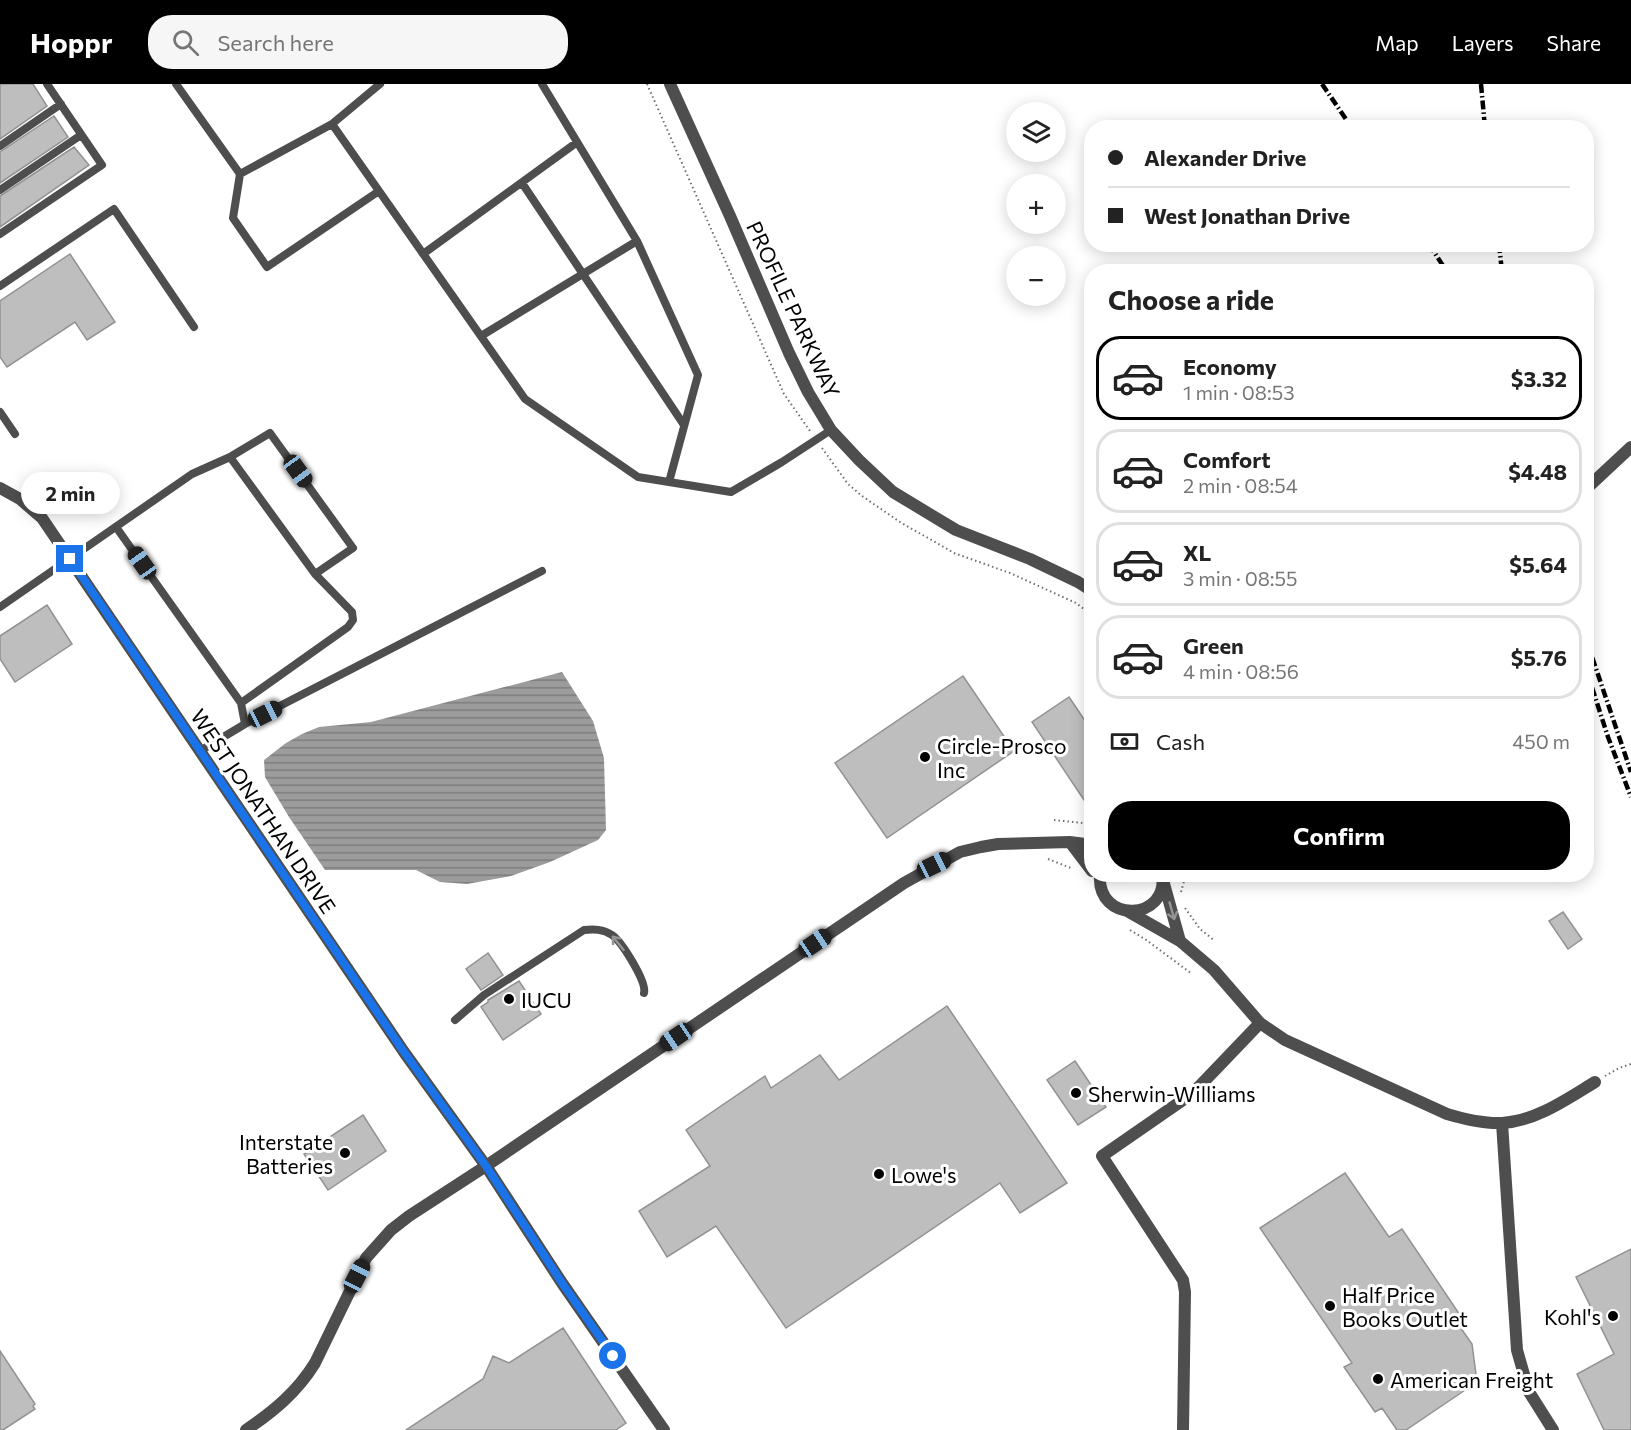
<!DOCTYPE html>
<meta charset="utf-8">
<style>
:root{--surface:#fff;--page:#f6f6f6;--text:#222;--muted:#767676;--line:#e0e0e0;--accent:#000}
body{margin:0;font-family:Commissioner,sans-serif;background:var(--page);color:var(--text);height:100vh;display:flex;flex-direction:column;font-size:22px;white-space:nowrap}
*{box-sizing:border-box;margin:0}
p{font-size:20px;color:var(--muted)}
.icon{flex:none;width:33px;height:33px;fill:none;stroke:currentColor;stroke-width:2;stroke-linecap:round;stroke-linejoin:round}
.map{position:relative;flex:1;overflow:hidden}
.drawer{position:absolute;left:1084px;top:180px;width:510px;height:618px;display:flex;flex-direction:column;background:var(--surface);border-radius:24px;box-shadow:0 3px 15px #0003}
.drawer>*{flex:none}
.hud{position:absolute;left:1084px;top:36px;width:510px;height:132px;border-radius:24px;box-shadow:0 3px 15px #0003;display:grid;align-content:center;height:132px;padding:0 24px;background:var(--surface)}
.controls{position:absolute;left:1006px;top:18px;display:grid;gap:12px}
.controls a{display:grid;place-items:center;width:60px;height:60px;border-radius:50%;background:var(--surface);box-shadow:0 3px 15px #0003;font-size:30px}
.end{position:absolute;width:27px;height:27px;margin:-14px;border:8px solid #1a73e8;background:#fff;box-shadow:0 0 0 3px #fff}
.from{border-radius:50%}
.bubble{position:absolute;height:42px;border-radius:21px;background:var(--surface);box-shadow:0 3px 15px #0003;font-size:20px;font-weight:700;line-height:42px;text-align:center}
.car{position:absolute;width:18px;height:36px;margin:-18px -9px;border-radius:8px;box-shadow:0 0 4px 2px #0007;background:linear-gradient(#222 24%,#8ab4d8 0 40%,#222 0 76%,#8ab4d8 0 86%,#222 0)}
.hud b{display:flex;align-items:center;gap:21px;height:57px;font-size:22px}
.hud b+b{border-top:2px solid var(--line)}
.hud i{width:15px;height:15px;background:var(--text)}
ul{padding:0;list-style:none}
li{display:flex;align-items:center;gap:18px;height:84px;margin:0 12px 9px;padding:0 12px;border:3px solid var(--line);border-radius:24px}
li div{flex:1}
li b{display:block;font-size:22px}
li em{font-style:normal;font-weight:700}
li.active{border-color:var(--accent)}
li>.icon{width:54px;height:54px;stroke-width:1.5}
h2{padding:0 24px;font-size:27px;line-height:72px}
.pay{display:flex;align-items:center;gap:15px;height:66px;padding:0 24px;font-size:22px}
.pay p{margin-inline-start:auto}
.primary-button{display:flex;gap:12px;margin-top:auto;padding:12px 24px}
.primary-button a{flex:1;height:69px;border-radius:24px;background:var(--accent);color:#fff;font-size:24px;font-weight:700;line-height:69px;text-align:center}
header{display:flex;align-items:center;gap:36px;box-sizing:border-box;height:84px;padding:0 30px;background:var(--accent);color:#fff}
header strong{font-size:28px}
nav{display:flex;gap:33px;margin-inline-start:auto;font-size:21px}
.search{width:420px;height:54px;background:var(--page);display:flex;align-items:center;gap:15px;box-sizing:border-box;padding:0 21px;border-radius:24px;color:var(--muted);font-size:22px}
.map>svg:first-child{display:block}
</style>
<header>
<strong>Hoppr</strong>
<div class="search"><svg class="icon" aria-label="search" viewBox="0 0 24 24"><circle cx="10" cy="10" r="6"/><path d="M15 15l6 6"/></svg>Search here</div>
<nav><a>Map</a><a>Layers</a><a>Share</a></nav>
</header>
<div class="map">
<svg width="1631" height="1346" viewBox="0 0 1631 1346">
<defs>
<pattern id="water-rules" width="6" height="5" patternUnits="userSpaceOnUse" patternTransform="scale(1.5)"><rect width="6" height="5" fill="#9c9c9c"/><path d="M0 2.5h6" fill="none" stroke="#7d7d7d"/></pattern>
</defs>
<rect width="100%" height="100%" fill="#fff"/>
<path fill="url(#water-rules)" d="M562,588L593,637L604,674L606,746L598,756L550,778L511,792L467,800L440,798L416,786H325L289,733L265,693L264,676L286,659L302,650L319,643L371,638Z"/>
<path fill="#bebebe" stroke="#929292" stroke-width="1.5" d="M0,0H33L47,22L0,55Z
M54,32L68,53L0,99V68Z
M74,63L89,81L0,143V112Z
M70,170L115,238L87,256L75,238L7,283L0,273V217Z
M47,521L72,560L15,598L0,575V552Z
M963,592L1014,667L887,754L835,679Z
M1069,613L1092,647V711L1084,716L1032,638Z
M1563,828L1582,855L1568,865L1549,837Z
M488,869L503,891L481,906L466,885Z
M519,897L541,930L503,956L481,923L488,918V916Z
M947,922L1067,1099L1020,1129L1000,1099L786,1244L716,1142L667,1173L639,1127L710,1082L686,1046L765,992L771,1004L820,971L839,996Z
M1075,977L1106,1023L1078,1041L1047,996Z
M363,1031L386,1067L328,1106L304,1070Z
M1345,1089L1389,1153L1402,1145L1464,1237L1458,1240L1472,1260L1477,1298L1406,1346H1397L1382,1324L1375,1328L1344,1283L1352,1279L1260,1144Z
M1631,1165V1346H1604L1577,1290L1614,1270L1576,1193Z
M563,1244L626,1339L616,1346H406L483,1295L493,1272L509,1279Z
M0,1267L35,1320L33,1322L35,1325L3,1346H0Z"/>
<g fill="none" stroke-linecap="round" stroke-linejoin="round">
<path stroke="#707070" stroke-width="2" stroke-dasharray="1.5 3" stroke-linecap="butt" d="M647,0L784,310L810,347
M822,364L848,400L862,412L900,438L954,469L1010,489L1076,519L1092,531
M1054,736L1092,740
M1048,775L1071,784
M1181,808L1186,790
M1185,824L1200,845L1215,857
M1130,846L1148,857
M1149,858L1192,890
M1605,992L1619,984L1631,980"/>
<path stroke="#4e4e4e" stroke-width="8" d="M176,0L240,90L332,40L380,0
M542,0L637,157L698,291L669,398
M332,40L525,315L638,393L731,408L782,378L831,346
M0,62L61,20
M240,90L233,134L267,183L379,107
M522,99L684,341
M0,106L81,51
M0,150L102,81L47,0
M423,170L576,59
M0,202L114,125L194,243
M481,252L637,157
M0,328L15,350
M230,373L315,490
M0,523L192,390L230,373L270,349L353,464L315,490L352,528L353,536L348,543L241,619L116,443
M245,640L542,487
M200,667L245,640L241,619
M455,936L484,911L584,846C594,845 603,845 612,851C622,858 647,898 644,909"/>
<path stroke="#4e4e4e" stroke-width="12" d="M670,0L730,132L789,269L808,308L831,346L859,376L893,408L956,446L1030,475L1078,498L1092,507
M0,404L20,415L42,434L404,968L486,1082L562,1199L664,1346
M1163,796L1180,857
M1129,828L1180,857L1214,886L1260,939L1285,956L1447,1030C1464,1035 1484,1040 1502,1039C1536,1037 1567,1015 1595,998
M1502,1039L1517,1266L1529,1308L1553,1346
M1183,1346L1185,1208L1183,1196L1102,1072L1193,1009L1260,939"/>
<path stroke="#4e4e4e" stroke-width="12" d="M1587,404L1631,363
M1070,758L1092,787
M1100,790C1096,841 1170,837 1162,790
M246,1346C274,1327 297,1308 315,1279L366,1174L391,1146L409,1132L486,1082L904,799L960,768L981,763L998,760L1070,758L1092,761"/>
<path stroke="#000" stroke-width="4.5" stroke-dasharray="9 3 1.5 3" stroke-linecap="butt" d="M1322,0L1352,44
M1481,0L1485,44
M1429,160L1447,188
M1499,160L1502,188
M1587,558L1631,688
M1587,588L1608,653L1631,713"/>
</g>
<defs><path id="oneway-shaft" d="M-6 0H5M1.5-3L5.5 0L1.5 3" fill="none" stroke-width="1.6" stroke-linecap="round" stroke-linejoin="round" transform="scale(1.5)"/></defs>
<g stroke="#959595">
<use href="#oneway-shaft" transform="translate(1172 827) rotate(74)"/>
<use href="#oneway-shaft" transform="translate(618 859) rotate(-129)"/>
</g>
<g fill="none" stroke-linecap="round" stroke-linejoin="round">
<path stroke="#1a73e8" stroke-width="8" d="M70,475L404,968L486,1082L562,1199L613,1272"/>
</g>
<g fill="#000" stroke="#fff" stroke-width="2">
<circle cx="925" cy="673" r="6"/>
<circle cx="509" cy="915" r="6"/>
<circle cx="1076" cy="1009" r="6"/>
<circle cx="345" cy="1069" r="6"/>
<circle cx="879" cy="1090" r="6"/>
<circle cx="1330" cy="1222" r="6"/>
<circle cx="1613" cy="1232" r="6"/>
<circle cx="1378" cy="1295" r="6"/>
</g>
<g text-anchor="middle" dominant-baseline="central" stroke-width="6" stroke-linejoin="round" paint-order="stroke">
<g font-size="21" fill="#000" stroke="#fff">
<text transform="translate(794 225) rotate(65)">PROFILE PARKWAY</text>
<text transform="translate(264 727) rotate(56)">WEST JONATHAN DRIVE</text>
</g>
<g font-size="21" fill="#000" stroke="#fff" text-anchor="start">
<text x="937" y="661">Circle-Prosco<tspan x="937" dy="24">Inc</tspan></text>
<text x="521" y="915">IUCU</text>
<text x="1088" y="1009">Sherwin-Williams</text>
<text x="333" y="1057" text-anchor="end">Interstate<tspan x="333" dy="24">Batteries</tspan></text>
<text x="891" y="1090">Lowe's</text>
<text x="1342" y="1210">Half Price<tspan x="1342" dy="24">Books Outlet</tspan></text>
<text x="1601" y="1232" text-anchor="end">Kohl's</text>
<text x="1390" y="1295">American Freight</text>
</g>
</g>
</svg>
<div class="controls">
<a><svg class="icon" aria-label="layers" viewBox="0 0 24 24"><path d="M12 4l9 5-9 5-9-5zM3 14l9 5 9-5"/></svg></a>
<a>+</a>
<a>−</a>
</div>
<i class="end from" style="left:613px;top:1272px"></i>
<i class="end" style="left:70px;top:475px"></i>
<div class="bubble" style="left:21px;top:388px;width:99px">2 min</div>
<i class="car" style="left:298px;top:387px;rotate:144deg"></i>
<i class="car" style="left:142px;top:479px;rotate:325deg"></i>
<i class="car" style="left:265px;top:630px;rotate:63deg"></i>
<i class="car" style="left:934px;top:781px;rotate:64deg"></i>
<i class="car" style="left:815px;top:859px;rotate:56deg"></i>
<i class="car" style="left:676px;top:953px;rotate:236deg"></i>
<i class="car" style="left:357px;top:1192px;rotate:27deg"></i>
<div class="hud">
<b><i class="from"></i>Alexander Drive</b>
<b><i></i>West Jonathan Drive</b>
</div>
<section class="drawer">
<h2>Choose a ride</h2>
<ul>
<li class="active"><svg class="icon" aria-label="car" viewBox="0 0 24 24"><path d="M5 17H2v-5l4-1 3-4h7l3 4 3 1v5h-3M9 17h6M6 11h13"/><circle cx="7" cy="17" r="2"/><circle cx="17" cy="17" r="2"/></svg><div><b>Economy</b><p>1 min · 08:53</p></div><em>$3.32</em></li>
<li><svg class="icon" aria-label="car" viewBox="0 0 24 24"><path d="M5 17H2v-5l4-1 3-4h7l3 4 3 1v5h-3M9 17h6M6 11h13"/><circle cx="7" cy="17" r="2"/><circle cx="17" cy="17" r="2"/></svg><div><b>Comfort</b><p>2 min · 08:54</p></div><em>$4.48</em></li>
<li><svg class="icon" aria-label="car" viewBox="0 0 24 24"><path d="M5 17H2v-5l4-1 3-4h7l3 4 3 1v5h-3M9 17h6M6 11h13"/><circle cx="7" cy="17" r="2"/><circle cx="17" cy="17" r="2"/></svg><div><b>XL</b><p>3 min · 08:55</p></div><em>$5.64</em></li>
<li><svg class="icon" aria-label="car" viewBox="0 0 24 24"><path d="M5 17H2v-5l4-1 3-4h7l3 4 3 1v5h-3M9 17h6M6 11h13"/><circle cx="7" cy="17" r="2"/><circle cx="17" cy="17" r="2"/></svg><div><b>Green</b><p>4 min · 08:56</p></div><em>$5.76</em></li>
</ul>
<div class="pay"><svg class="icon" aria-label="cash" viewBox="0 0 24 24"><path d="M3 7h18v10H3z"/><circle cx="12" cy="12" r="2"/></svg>Cash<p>450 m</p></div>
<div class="primary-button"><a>Confirm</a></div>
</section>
</div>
